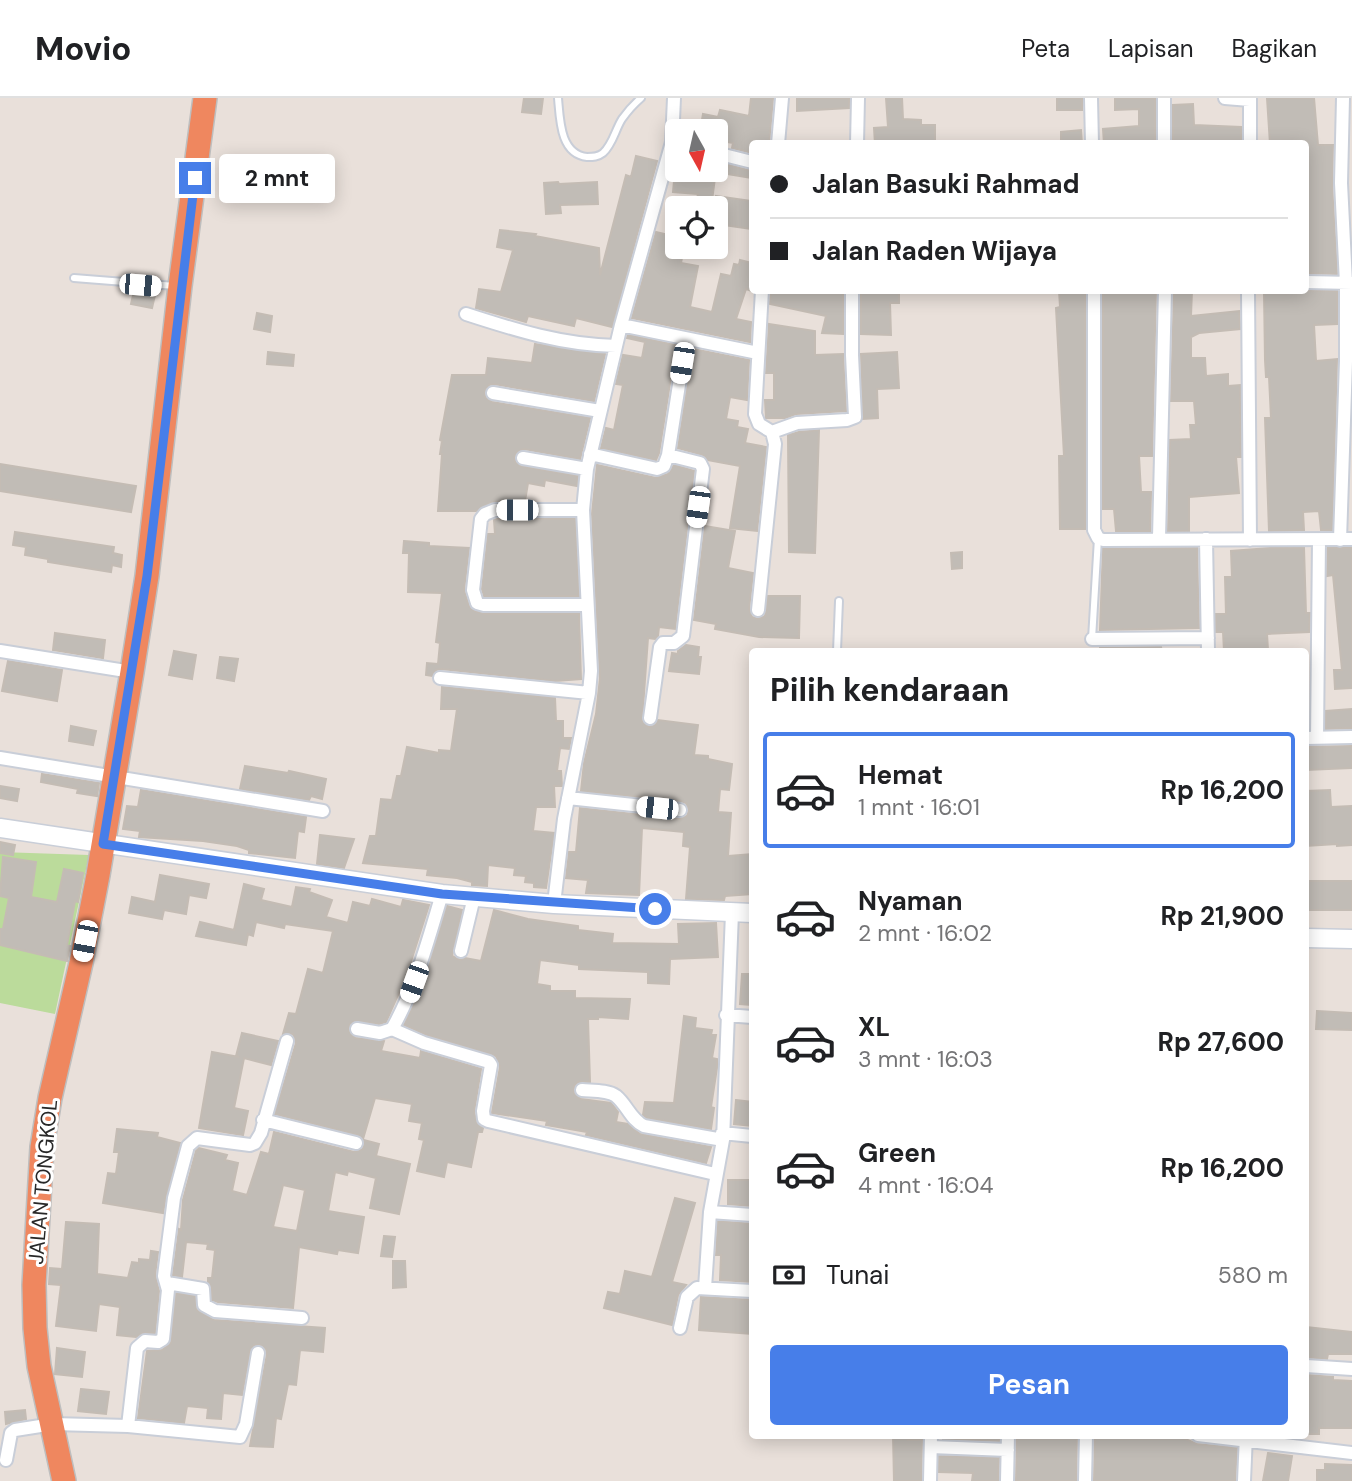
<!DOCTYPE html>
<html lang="id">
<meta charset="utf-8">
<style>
:root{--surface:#fff;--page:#f6f6f6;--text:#202124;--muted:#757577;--line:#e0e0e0;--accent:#477ee9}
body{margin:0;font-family:"DM Sans",sans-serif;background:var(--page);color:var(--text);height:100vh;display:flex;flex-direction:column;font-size:26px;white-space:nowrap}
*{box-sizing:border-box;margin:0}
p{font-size:23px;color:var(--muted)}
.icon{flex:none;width:38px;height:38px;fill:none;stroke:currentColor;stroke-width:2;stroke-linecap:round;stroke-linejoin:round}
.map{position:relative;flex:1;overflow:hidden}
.drawer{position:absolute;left:749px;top:550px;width:560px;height:791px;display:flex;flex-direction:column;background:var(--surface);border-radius:7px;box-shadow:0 4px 18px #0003}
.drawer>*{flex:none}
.guide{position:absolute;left:749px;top:42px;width:560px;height:154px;border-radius:7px;box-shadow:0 4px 18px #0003;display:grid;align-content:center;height:154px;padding:0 21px;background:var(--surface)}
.needle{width:46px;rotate:172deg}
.buttons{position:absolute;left:665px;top:21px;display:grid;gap:14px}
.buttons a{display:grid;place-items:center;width:63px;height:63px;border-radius:7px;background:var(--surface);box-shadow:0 4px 18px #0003;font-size:35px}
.end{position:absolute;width:32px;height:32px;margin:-16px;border:9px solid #477ee9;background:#fff;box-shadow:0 0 0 4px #fff}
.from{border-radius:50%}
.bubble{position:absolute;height:49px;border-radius:7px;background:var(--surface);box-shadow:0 4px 18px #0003;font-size:23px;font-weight:700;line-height:49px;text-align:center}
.car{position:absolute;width:21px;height:42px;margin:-21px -10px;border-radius:9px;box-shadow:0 0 5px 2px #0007;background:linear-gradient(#fff 24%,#345 0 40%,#fff 0 76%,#345 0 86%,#fff 0)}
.guide b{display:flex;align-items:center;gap:24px;height:66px;font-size:26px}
.guide b+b{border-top:2px solid var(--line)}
.guide i{width:18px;height:18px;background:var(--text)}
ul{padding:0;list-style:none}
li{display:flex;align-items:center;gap:21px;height:116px;margin:0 14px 10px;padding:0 7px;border:4px solid transparent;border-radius:7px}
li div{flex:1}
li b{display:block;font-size:26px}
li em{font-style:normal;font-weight:700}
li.on{border-color:var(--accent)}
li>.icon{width:63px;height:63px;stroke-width:1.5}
h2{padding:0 21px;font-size:32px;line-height:84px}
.pay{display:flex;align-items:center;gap:18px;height:77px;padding:0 21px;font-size:26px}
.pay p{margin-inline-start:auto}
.button{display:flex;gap:14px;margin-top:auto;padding:14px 21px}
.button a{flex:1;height:80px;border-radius:7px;background:var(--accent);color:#fff;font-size:28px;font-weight:700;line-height:80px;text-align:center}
header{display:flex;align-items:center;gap:42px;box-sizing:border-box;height:98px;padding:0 35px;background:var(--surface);border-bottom:2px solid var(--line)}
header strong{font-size:33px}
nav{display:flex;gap:38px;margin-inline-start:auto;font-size:24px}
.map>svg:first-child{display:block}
</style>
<header>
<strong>Movio</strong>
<nav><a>Peta</a><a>Lapisan</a><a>Bagikan</a></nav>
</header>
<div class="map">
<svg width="1352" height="1383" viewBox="0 0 1352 1383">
<rect width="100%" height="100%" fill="#e9e0da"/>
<path fill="#bbdb9b" d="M0,754L89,757L55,916L0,905Z"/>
<path fill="#c1bcb6" stroke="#c4bcb4" stroke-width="2" fill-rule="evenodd" d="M524,0H543L541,16L522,14Z
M751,0H773L769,46H752V55L732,50L733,45L716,42V33H700L703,16L718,19L720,12L749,18Z
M797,0H849V10L797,13Z
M886,0H902L903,21L921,22V27H935V46H875L874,30L888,29Z
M1057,0H1082V12H1057Z
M1115,0H1155V46H1104L1103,31L1139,28V11L1115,12Z
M1267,0H1314L1318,47H1333L1332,85L1337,176L1306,175V46H1270Z
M1193,6L1194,27L1241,29V46H1173V7Z
M1081,32L1082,46H1061V34Z
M636,58L657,63L612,229L576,220L574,228L528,218L526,224L476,210L479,191L501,194L513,152L497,149L500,132L536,136L535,138L599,150L600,177L626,77L631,79Z
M729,67L752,73V80L727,76Z
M675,72H716L712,103L697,101L698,96L673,94Z
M558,84L559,86L597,84L598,106L560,107L561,115L546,116L544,85Z
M716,98L752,103V131L716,126Z
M656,134L677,139V149H684L681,165L698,168L690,209L712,214L721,176L731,178L734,166L739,167L740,162L752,165V193L746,191L736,221L751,224L750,244L632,220Z
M771,192H843V236L822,235L826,218L770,206Z
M861,192H899V205H890L891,237L861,236Z
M1059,192H1085V431H1060L1059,358H1064L1056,210L1060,209Z
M1103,192H1156L1152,358H1139L1141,394H1151L1150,433H1116L1114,411H1103Z
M1174,192H1192L1191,218L1239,213L1240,231L1199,235L1191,239V260H1205L1206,278L1228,276V288L1240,287L1241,359H1236L1239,395L1189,399V433H1168L1170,342L1191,341L1190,327H1196L1194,303H1171Z
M1293,192L1337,193V226L1314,227L1316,263L1337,261L1332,432H1321L1319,413L1303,414L1304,432L1269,433L1265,320H1271L1269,279H1266L1265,262L1264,194Z
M134,193L155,197L152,210L131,206Z
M257,215L272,218L270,234L254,231Z
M769,226L815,233V257L843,256L846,313L796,316L785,320H766L765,302H774V275H766Z
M628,237L676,247L659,355L656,362L601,350L606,330L614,332L623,287L616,286L623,257L642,260L645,244L627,240Z
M535,246L605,256L594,303L494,286L489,287L485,293V299L492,304L590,320L580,361L524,351L517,354L515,358V364L521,368L578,378L577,388L545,382L544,388L528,385L525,403L492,404L476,413H438L442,356H440L442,343L440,342L452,277H486L488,260L532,265Z
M693,251L749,262L747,302L730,299L726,321L738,323L737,329L748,331L745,345L766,349L757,433L730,430L740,368L708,362L703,357L678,350Z
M268,254L294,257L293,268L267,266Z
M897,254L899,290L877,291L878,320L863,321L861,256Z
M819,332L815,455L789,454L788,337L799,334Z
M0,366L136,388L131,414L0,393Z
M597,367L656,380L668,376L674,367L694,373L675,531L659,529L658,538L655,541L648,540L642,623L649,629L656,626L658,622L698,627L694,657L708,658V661L732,666L729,692L720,691L718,714L731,715L728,758L752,756V796L725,798L724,802L686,801L690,749L683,748L684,734L642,730L639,797L586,795L588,782L566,780L569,754H576L580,710L679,721L687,718L689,712L686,705L681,703L581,693L584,665L596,616L600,580L592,416Z
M497,421H575L579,498H484L482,491L488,436H495L494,422Z
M705,428L735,433L728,470L753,475L749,511L752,519L758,521L765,518L768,498H800L799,540L759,539L715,531L716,526L694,522Z
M15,434L114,449L113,455L122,457L121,469L112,467L111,474L48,464V461L25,457L26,449L13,447Z
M404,443L429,445V448L469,450L464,492L469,508L475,513L484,516H579L581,581L555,583L441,571L436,572L432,578L426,577L427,565L438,566L440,545L436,544L442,495L408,494L409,455H403Z
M1197,450L1199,530L1100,532L1103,451Z
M1270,450H1304L1306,515H1310L1309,534L1267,536L1268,552L1224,553L1223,534H1216V516H1226L1225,479H1232L1231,453Z
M1328,450H1352V590L1335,591L1334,572H1342L1333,477L1327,478Z
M962,454V470L952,471L951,455Z
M55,535L105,542L103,560L53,552Z
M686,547L699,549L698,559H701L699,576L669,573L672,555L678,556V553Z
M1161,549L1162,553H1100V550Z
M174,553L196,557L192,581L169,577Z
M220,559L238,561L234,583L217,580Z
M8,563L62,572L57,603L2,593Z
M442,589L555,600L556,623H563V640H571L569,651L560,650L557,673H561L562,688H554L555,709H536L533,733L554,735L546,790L534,789V785L525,784L526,778L514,777L515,770L488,767L487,788L472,787V784L457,780L427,777L428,771L363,765L370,738H376L381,701L392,702L397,678H401L407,649L439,655V652L451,653L457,611H441Z
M1352,611V630L1326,631V613Z
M71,628L96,633L93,647L69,643Z
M1352,648V670L1306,672V649Z
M245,668L288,675L289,673L326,681L322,701L311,698L309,702L240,691Z
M42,676L99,685L97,698L77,695L78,691L41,684Z
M0,688L19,691L17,703L0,700Z
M141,692L306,719L304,734L298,733L295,760L249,755V752L237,748L203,743L139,739L140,733L123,731L127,708L138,709Z
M1330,692L1331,709L1352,708V747L1337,748V746L1306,748V693Z
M320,737L354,741L344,770L317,766Z
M0,744L15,747L13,757L0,755Z
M3,759L36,764L31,799L57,804L64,771L83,775L78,804L75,803L67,847L70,848L67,863L0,847V831H3L9,800L0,798Z
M160,777L209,786L206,800L189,797L186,816L164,812L162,821L129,815L132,799L155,804Z
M1306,783H1352V812H1306Z
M244,786L264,791L261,802L292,809L296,789L310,791L309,794L332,802L326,819L348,825L353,804L370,808L372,801L401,809L403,802L429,807L406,879L386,924L379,926L355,923L350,926L349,933L355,940L384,943L381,953L420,960L421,953L481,971L474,1014L477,1025L483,1030L482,1034H478L471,1069L447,1064L444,1079L417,1073L424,1042L419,1041L422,1025L409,1023L412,1006L375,1000L363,1041L358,1037L275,1016L296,945L293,936H283L289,915L296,916L308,871L323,875L333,833L285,826L284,830L256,824L253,838L248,836L246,847L196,838L200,824L234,832Z
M447,808L462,812L452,858L460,862L465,860L481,863L494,812L528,821L578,828V832L613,836L612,845L679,846L678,826L716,825L718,859L670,861L669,886L648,885V874L579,871V867L540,862L537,886L550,888V893H575V900L630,901L628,921L598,919V921H588L590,984H578L574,988V995L581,1001L611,1005L618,1014L616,1024L628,1026L640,1036L711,1049L706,1065L586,1037L587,1034L546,1027L547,1023L492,1015L500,969L496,958L427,937L404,927L423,885Z
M742,876H752L751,907L740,906Z
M1317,913L1352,915V932L1316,931Z
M684,918L696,920L695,930L712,932L711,937H716L712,960L717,961V970L711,1009L714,1010L711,1031L647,1020L643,1017L645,1004L674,1005Z
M242,935L278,943L271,967L244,960L234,1010L248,1013L243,1037L199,1030L212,954L239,959L236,958Z
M736,1002L752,1004V1028L734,1026Z
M117,1031L158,1035L157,1039L180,1045L166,1098L163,1115L103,1105L108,1075L116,1076L119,1054H114Z
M274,1034L354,1054L363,1051L364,1042L379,1046L376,1058L410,1066L399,1116L370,1110L376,1080L348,1073L347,1077L335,1074L328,1113L364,1119L358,1155L338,1152L337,1156L299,1149L293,1210L218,1204L212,1202V1190L208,1184V1180H212L215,1152L207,1151L208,1146L186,1144L182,1179L173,1177L179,1131L181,1132L183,1102L196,1053L199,1050L227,1057L225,1062L238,1065L232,1093L247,1097L261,1054L269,1056ZM283,1087L305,1092L297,1133L273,1129Z
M728,1082H752V1108L728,1106Z
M675,1100L695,1105L672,1184L686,1187L678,1197L672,1227L604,1210L608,1194L620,1196L625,1173L652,1179Z
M718,1123L752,1126V1184L720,1182L721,1157H716Z
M66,1124L99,1126L97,1176L128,1180L132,1164L139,1165V1161L150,1162L151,1153L158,1154L155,1177L159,1193L155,1235H143L136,1239L117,1237L120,1209L99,1206L96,1233L56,1228L61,1187L49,1186L50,1170L62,1171Z
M384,1138L395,1139L392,1159L381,1158Z
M393,1163H405L406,1189L393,1190Z
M176,1195L195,1198L197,1212L214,1222L325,1230L323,1254L300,1252L296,1287L288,1286L281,1321L276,1320L273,1349L250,1348L267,1256L266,1251L260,1247H254L250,1253L242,1297L223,1295L221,1321L207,1320L208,1310L187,1308L184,1325L138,1320L147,1253L162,1252L171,1245Z
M701,1199L752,1202V1236L699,1232Z
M1306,1229L1352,1234V1256H1328L1327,1261L1306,1259Z
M57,1250L85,1254L82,1279L55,1276Z
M1306,1277L1333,1279V1282L1352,1283V1330H1319V1336H1306Z
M81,1291L109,1294L106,1316L78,1313Z
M25,1312L26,1321L6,1326L5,1314Z
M893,1337H908V1342H922L921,1383H894Z
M943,1337H999V1343L943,1341Z
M1017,1337H1077L1076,1383H1016Z
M1095,1337H1147L1183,1340L1197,1346L1237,1350L1235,1383H1094Z
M1268,1355L1292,1358L1288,1383H1263Z
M939,1358L999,1360L998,1383H972L973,1375L939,1374Z
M1325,1366L1352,1367V1383H1317V1372H1325Z"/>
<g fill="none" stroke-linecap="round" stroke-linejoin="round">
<defs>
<path id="lane" d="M558,0C560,22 560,56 587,59C593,59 598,59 603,55C613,46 615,32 622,21C627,14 634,6 641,0
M74,180L175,188
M1092,541L1098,440
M837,553L839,503"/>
<path id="street" d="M1091,0L1092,46
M1164,0V46
M1225,0L1250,2
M1250,0V46
M778,46L782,0
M857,46L858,0
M716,55L752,64
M1306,184L1352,185
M1094,192V432L1098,440L1103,442L1352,441
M1248,192L1250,442
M466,216C515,232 563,247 616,248
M621,227L758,255
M493,295L600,313
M772,334L797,325L847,322L855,319L852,257V192
M590,356L657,371L664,368L668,357L700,365L703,371L683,538L674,545H663L660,549L650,620
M668,357L686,242
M523,360L587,371
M583,412H495L485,416L481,421L473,492L477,505L484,507H586
M1159,440L1165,192
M1206,441L1208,553
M1340,442L1346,263V185L1341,85L1343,0
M758,512L775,346L772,334L759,326L755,316L762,192
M1092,541L1208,540
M0,553L132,574
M440,580L589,595
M1306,640L1352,639
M1317,640L1319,442
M0,660L323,713
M568,700L680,712
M554,806L564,721L589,595L591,573L583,412L587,371L621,227L672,44L674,0
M461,853L474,799
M726,917L752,919
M357,931L380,935L392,931C416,889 428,842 442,796
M392,931L424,945L489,964L491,967L483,1013L484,1021L488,1023L715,1076
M582,992C592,993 608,992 616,998C627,1007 631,1022 644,1028L723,1042
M263,1022L356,1045
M722,1035L752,1038
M710,1114L752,1117
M167,1185L203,1191L204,1207L215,1213L302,1220
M705,1190L710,1114L723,1042L732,815
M680,1230L687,1199L697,1190L752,1193
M1306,1268L1352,1271
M128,1328L137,1250L145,1243L158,1244L163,1241L168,1192L164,1178L174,1100L188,1048L197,1040L250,1047L255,1045L261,1035L287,943
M1198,1337L1352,1355
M931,1349L1008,1352
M6,1362L11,1335L15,1332L53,1326L128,1328L240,1339L246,1326L258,1255
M930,1383L931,1337
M1007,1383L1008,1337
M1085,1383L1086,1337
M1244,1383L1246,1337"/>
<path id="secondary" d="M0,730L442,796L554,806L752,815
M1306,840L1352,841"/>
<path id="highway" d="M64,1383L39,1268L35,1230L34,1187L42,1049L50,1000L81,865L98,777L132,574L147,478L180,188L205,0"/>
</defs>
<use href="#lane" stroke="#c9ced8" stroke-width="10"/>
<use href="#street" stroke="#c9ced8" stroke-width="16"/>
<use href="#secondary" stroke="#c9ced8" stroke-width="21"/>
<use href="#highway" stroke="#bebebe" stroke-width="26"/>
<use href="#lane" stroke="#fff" stroke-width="6"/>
<use href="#street" stroke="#fff" stroke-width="12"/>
<use href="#secondary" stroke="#fff" stroke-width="18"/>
<use href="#highway" stroke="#ef875f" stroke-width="23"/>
</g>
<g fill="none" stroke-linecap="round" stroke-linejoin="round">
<path stroke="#477ee9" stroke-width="9" d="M195,80L147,478L103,746L442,796L655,811"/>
</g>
<g text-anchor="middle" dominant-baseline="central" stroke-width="6" stroke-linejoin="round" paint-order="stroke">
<g font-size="21" fill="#282828" stroke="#fff">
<text transform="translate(43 1084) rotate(-85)">JALAN TONGKOL</text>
</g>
</g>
</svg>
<div class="buttons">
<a><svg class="needle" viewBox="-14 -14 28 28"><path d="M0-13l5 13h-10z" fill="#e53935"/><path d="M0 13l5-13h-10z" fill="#757577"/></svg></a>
<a><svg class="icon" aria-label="locate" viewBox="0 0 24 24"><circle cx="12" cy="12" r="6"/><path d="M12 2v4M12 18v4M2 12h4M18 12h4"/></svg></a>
</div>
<i class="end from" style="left:655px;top:811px"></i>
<i class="end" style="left:195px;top:80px"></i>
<div class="bubble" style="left:219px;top:56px;width:116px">2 mnt</div>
<i class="car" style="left:140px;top:187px;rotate:95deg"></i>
<i class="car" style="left:682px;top:265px;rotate:189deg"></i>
<i class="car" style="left:698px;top:409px;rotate:188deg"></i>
<i class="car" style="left:517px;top:412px;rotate:270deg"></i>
<i class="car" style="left:657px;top:710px;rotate:276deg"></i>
<i class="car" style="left:85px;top:843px;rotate:191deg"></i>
<i class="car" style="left:414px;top:884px;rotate:200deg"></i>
<div class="guide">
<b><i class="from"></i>Jalan Basuki Rahmad</b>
<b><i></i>Jalan Raden Wijaya</b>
</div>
<section class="drawer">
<h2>Pilih kendaraan</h2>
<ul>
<li class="on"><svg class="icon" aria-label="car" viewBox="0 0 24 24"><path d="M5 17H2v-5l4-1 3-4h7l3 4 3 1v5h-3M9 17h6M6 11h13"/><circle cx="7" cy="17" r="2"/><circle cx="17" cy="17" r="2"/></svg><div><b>Hemat</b><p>1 mnt · 16:01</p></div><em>Rp 16,200</em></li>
<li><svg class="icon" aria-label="car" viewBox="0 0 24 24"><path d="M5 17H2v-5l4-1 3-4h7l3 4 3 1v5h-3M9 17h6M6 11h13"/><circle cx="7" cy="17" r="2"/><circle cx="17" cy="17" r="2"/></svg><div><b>Nyaman</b><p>2 mnt · 16:02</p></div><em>Rp 21,900</em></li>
<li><svg class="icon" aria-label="car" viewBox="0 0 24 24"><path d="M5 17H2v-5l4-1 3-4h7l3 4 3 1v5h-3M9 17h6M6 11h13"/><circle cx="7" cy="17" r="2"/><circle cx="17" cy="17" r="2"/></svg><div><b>XL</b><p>3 mnt · 16:03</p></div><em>Rp 27,600</em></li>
<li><svg class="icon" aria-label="car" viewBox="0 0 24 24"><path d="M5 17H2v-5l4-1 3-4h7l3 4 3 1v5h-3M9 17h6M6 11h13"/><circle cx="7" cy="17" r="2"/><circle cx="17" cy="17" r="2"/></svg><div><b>Green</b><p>4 mnt · 16:04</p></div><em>Rp 16,200</em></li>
</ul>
<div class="pay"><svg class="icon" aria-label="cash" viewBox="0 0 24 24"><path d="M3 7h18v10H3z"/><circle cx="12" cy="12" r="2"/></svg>Tunai<p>580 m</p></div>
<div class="button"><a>Pesan</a></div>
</section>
</div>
